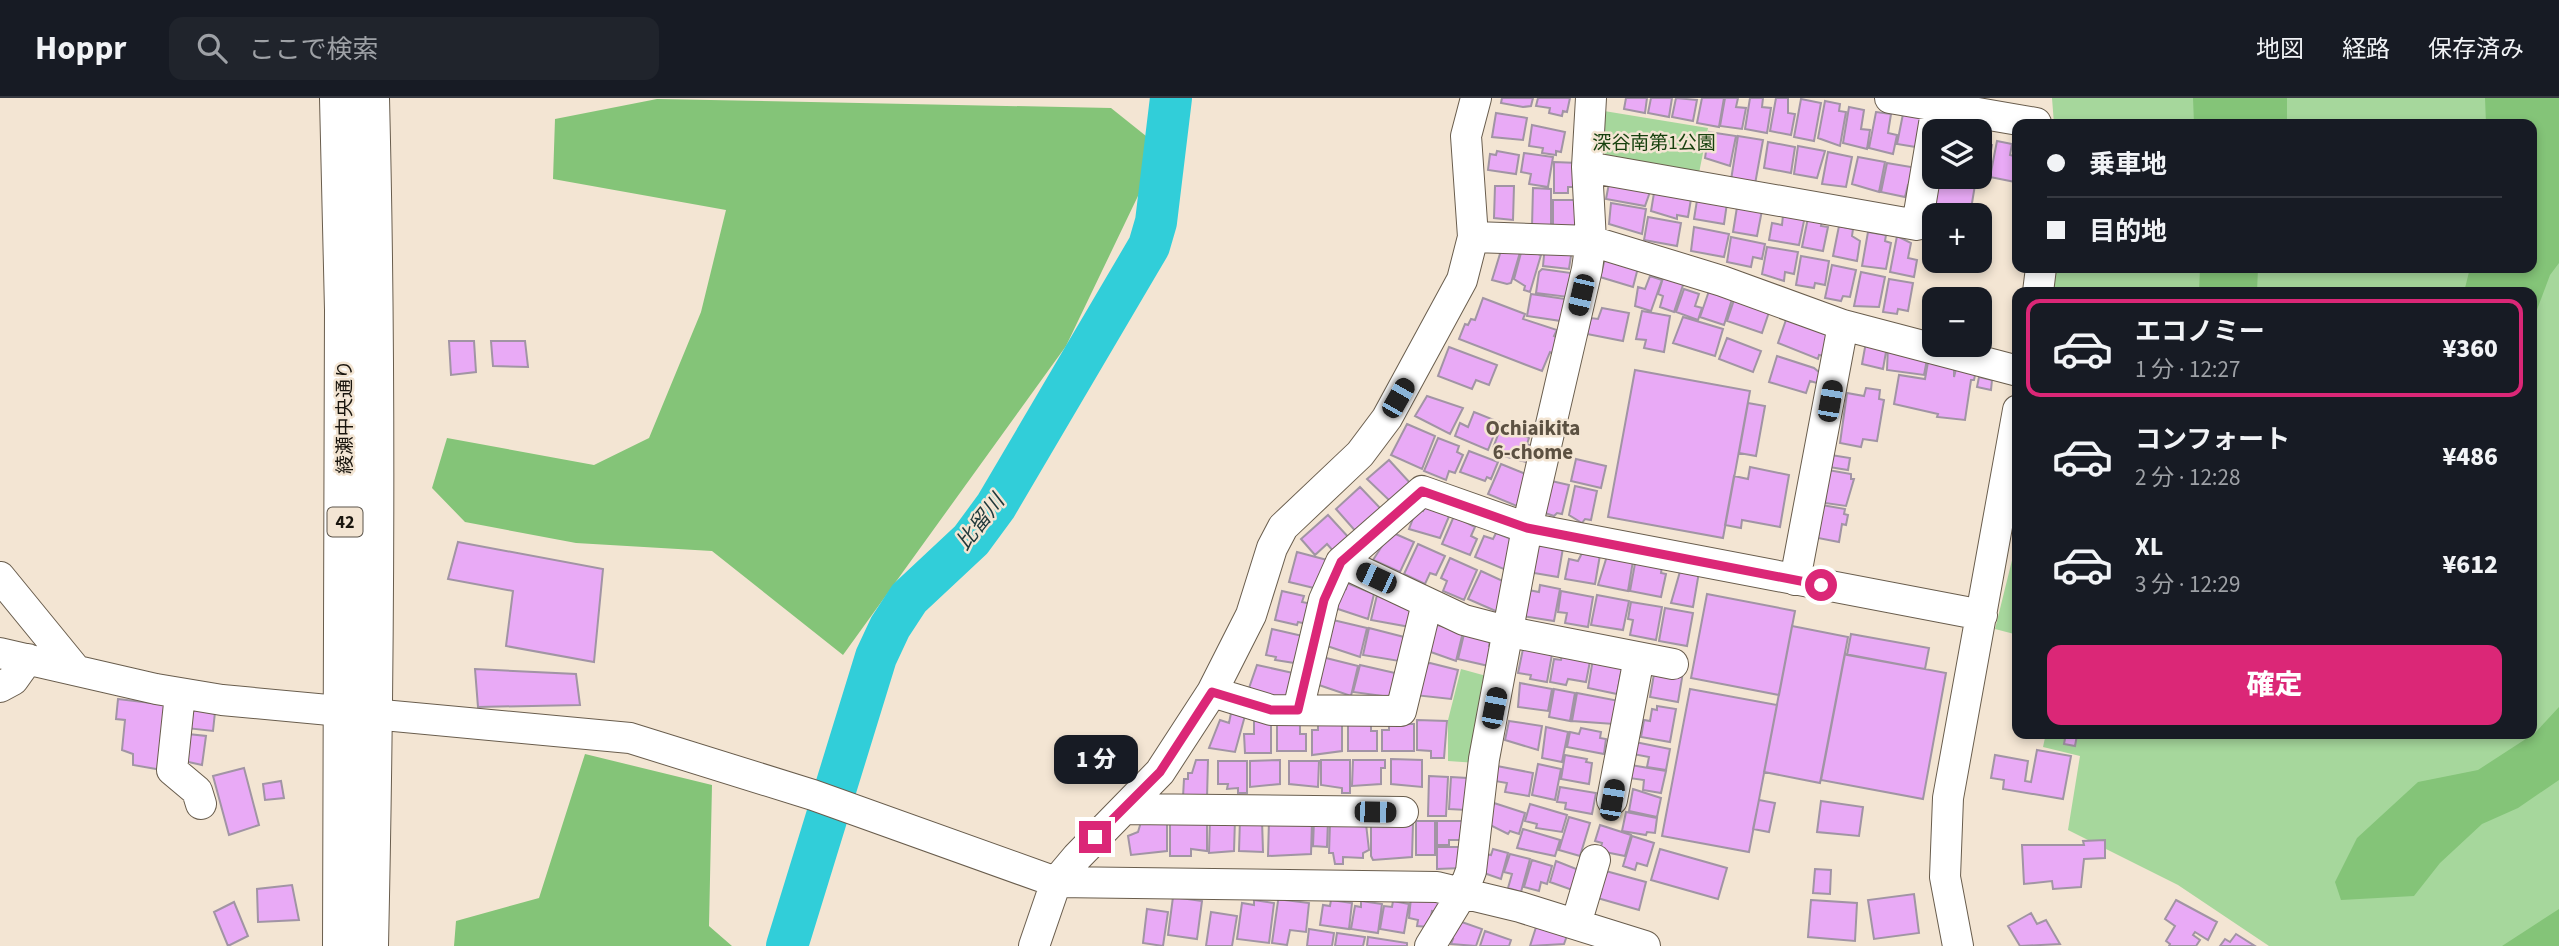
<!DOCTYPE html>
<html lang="ja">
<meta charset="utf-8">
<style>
:root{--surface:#171b24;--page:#20242c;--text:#f1f3f6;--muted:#9ea1a6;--line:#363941;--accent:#db2777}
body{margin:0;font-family:"Source Sans 3","Noto Sans JP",sans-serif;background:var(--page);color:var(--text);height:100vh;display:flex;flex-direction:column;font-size:26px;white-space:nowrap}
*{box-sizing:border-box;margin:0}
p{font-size:23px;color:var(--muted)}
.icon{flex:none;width:38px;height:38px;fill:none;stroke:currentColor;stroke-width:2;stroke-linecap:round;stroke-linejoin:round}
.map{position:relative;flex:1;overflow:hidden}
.drawer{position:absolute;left:2012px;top:189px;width:525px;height:452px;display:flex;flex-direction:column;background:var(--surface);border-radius:14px;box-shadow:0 4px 10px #0003}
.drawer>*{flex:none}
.banner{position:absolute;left:2012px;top:21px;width:525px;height:154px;border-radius:14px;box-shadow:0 4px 10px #0003;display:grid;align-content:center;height:154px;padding:0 35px;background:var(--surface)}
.fabs{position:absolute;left:1922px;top:21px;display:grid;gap:14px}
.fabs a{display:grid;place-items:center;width:70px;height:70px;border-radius:14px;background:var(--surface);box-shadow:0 4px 10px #0003;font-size:35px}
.end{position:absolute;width:32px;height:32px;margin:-16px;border:9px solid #db2777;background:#fff;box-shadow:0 0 0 4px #fff}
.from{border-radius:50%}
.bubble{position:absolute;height:49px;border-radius:14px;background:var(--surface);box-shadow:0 4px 10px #0003;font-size:23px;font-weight:800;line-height:49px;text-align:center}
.car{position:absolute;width:21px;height:42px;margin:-21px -10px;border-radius:9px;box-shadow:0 0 5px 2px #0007;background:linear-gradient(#222 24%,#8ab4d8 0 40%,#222 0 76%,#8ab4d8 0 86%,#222 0)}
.banner b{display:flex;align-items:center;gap:24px;height:66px;font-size:26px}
.banner b+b{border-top:2px solid var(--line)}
.banner i{width:18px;height:18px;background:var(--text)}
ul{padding:12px 0 0;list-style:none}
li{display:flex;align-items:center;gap:21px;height:98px;margin:0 14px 10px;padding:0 21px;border:4px solid transparent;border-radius:14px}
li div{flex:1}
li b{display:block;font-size:26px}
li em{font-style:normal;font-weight:800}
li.active{border-color:var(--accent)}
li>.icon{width:63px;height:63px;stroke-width:1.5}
.button{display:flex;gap:14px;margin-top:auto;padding:14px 35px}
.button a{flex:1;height:80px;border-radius:14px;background:var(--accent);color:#fff;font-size:28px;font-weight:800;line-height:80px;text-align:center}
header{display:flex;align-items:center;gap:42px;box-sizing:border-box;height:98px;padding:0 35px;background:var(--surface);border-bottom:2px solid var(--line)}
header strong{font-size:33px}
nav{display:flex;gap:38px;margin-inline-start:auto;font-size:24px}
.search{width:490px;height:63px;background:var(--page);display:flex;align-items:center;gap:18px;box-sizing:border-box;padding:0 24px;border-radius:14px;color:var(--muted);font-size:26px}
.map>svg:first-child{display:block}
</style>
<header>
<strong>Hoppr</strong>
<div class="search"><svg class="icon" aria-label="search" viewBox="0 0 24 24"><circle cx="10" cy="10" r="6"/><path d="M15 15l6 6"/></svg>ここで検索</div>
<nav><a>地図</a><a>経路</a><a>保存済み</a></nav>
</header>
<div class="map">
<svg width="2559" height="848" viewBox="0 0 2559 848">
<rect width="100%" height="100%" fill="#f3e5d3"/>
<path fill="#a6d79c" d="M2052,0H2559V848H2269L2178,787L2068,732L2080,658L2043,649L2046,635H2532V194H2050L2051,170H2532V26H2054Z
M1598,12L1708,30L1699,75L1604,60L1597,51Z
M2018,438V537L1995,531Z
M1461,571L1490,579L1477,665L1448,663V622Z"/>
<path fill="#84c478" d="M2193,0H2287V26H2194Z
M2485,0H2559V165L2550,177L2532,225V194H2464L2470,170H2532V26H2486Z
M657,1L1111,10L1161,50L1066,248L843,557L712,453L576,445L465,424L432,390L447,340L594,367L649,340L701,214L726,112L553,81L555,21Z
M2200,170H2258L2257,194H2199Z
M2559,609V682L2518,710L2482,726L2440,765L2414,798L2341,802L2335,784L2357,740L2418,684L2478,672L2535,635Z
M585,656L712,687L709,828L732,848H454L456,823L539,800Z
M2559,811V848H2502Z"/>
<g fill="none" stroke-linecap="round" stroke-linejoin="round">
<path stroke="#31ced9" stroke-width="42" d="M787,848L876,559L890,529L909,500L971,442L996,408L1149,148L1156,124L1171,0"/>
</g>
<path fill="#e9aaf6" stroke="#a194a4" stroke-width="2" d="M1502,0H1533L1531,8L1523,9L1501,5Z
M1538,0H1570L1567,14L1563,13L1562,18L1549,15L1550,10L1536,8Z
M1626,0H1647L1645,15L1624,11Z
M1651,0H1672L1669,19L1648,15Z
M1676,0L1697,2L1693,23L1672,19Z
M1702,0H1724L1719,29L1697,25Z
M1725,0H1738L1736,9L1746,10L1742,31L1720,28Z
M1750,0H1763L1762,9L1771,10L1767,35L1745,31Z
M1776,0H1788V15L1795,16L1791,37L1770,33Z
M1801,1L1821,5L1814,43L1794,39Z
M1825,3L1840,6L1839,13L1846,14L1840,48L1818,40Z
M1849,9L1864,12L1861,31L1870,32L1867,51L1843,45Z
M1876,14L1891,16L1888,35L1897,37L1893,56L1869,50Z
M1496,15L1527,20L1523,42L1492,39Z
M1903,16L1924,20L1922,50L1897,46Z
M1949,25L1971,27L1970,33H1945Z
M1532,27L1565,34L1561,54L1556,53V57L1542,55L1543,50L1529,48Z
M1973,30L1988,33L1986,45L1992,47L1987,75L1979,73V33H1972Z
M1709,34L1736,38L1730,68L1705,60Z
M1738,38L1763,42L1755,86L1731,82Z
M1997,43L2012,46L2010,57L2018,59L2015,84L1990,79Z
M1768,44L1795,49L1791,75L1764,70Z
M1798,48L1825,53L1817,80L1794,76Z
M1497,53L1519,57L1516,76L1488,72L1490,56L1496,57Z
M1828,54L1852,59L1846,89L1822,86Z
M1524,55L1553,59L1548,89L1529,86L1531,76L1521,74Z
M1858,59L1885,64L1879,94L1852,86Z
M1554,64L1578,65V89H1568V95H1554Z
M1887,65L1917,70L1914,88L1908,87L1905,99L1881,94Z
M1610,80L1652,88L1645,108L1606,101Z
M1938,80L1975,87L1970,117H1934V153L1925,152Z
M1495,88H1514L1513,122L1494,120Z
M1533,90L1551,91V130L1532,129Z
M1654,95L1691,101L1688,119L1677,117V121L1651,113Z
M1698,96L1727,105L1724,126L1694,121Z
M1553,102H1579L1578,131H1553Z
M1738,103L1763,107L1757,138L1733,134Z
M1611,105L1646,111L1642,136L1609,126Z
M1809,115L1823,118L1821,128L1828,129L1823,153L1802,149Z
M1783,117L1805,118L1799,147L1769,142L1772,125L1782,127Z
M1648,119L1681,125L1677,148L1644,142Z
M1839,128L1853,131L1852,138L1860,143L1857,163L1833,158Z
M1694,129L1729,136L1724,159L1691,153Z
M1868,134L1886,137L1885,143L1891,145L1886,171L1862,168Z
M1897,138L1911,145L1908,160L1917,162L1914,179L1890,174Z
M1731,139L1765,146L1762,161L1753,159L1751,169L1727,164Z
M1503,146L1521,151L1511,185L1507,186L1492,182Z
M1545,147L1572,151L1569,171L1543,168Z
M1767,149L1798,154L1794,176L1785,174L1784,183L1762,176Z
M1522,151L1541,157L1530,194L1524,192L1525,188L1514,181Z
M1801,158L1829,163L1825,187L1815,185L1814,190L1796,187Z
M1605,161L1640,162L1633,189L1600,179Z
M1832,167L1856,172L1850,199L1843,198L1841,203L1825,200Z
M1542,171L1571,175L1568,199L1536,195L1539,174Z
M1861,174L1885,179L1879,209L1854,208Z
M1664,177L1684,184L1674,214L1660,209L1663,198L1658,196Z
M1650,178L1662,182L1651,213L1635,208L1638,189L1645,191Z
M1889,181L1913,185L1908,213L1898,211L1897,216L1883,214Z
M1710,190L1733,198L1724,227L1700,219Z
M1684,191L1699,196L1695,208L1702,210L1698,222L1676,214Z
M1531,196L1565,201L1561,223L1527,218Z
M1736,196L1771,208L1762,235L1727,223Z
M1483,200L1525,216L1523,221L1557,232L1554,238L1560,241L1554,256L1550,254L1542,273L1459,241L1465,226L1468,227L1471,221L1475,222Z
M1602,210L1629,215L1623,243L1587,236L1591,220L1598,221Z
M1642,213L1670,218L1664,254L1644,250L1646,242L1636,241Z
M1788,216L1833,235L1824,258L1819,257L1818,261L1778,245Z
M1683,219L1723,231L1715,258L1673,245Z
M1727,240L1761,253L1753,274L1719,261Z
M449,243H474L476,274L451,277Z
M491,243H525L528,269L493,268Z
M1866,244L1887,248L1883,271L1862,266Z
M1888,248L1928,256L1924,277L1887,272Z
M1449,249L1497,267L1489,287L1476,282L1472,291L1438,278Z
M1777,258L1814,270L1820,275L1817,285L1810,283L1806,295L1769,284Z
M1958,263L1977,268L1974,282H1971L1965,322L1937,319L1938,316L1894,306L1899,277L1925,281L1928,264L1954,267V279Z
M1635,272L1750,293L1723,440L1608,419Z
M1979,279L1992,282L1991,292L1977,289Z
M1866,290L1880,292L1879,301L1884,302L1877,343L1863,341L1861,349L1840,345L1847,295L1864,298Z
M1427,298L1463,310L1450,336L1415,318Z
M1748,305L1765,308L1756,358L1739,355Z
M1474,314L1499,324L1488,352L1455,338L1460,325L1468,329Z
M1407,326L1435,338L1422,371L1391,357Z
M1501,329L1529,340L1527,346L1533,349L1526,364L1500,357L1501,354L1493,350Z
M1438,340L1459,348L1457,354L1463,357L1455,375L1449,373L1446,382L1424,373Z
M1469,353L1498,364L1491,381L1487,379L1485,383L1460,374Z
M1831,357L1850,360L1848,372L1829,369Z
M1576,361L1606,368L1601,390L1571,383Z
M1389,362L1411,386L1391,404L1367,381Z
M1501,366L1528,377L1519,409L1488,396Z
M1750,369L1789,377L1780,429L1742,422L1741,430L1725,427L1734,378L1748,381Z
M1828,372L1851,376V381H1854L1846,408L1825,405Z
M1547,382L1569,387L1562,416L1557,415L1554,418L1545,415Z
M1575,388L1597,393L1591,422L1585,421L1582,425L1569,417Z
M1360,389L1381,411L1358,436L1336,411Z
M1426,406L1450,416L1440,440L1409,431L1417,410L1423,413Z
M1822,407L1845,411L1844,416L1848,417L1846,427L1842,426L1839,444L1818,440Z
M1328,417L1350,441L1335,455L1327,446L1315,457L1301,441Z
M1454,418L1475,429L1471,438L1477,441L1470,457L1442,446Z
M1391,434L1414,444L1400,474L1373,462Z
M1496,435L1511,441L1509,447L1514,450L1506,472L1475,459L1484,438L1493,441Z
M458,444L603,471L594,564L506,548L513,493L448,481Z
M1533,444L1563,450L1558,479L1528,474Z
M1418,446L1445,458L1436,477L1430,475L1425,486L1404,476Z
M1583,453L1600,457L1595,486L1565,481L1569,461L1578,463Z
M1297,454L1327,462L1314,490L1289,484Z
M1607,458L1633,463L1628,493L1598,487Z
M1450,460L1477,472L1464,502L1443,493L1447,483L1441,480Z
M1636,460L1662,469L1661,475L1666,476L1661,499L1630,493Z
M1681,470L1699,474L1693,509L1671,505Z
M1481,473L1505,484L1498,514L1468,501Z
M1347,485L1374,496L1368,521L1335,510L1340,489L1346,491Z
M1540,487L1560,491L1554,523L1523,518L1528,492L1539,494Z
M1282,493L1304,498L1302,504L1312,506L1307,526L1298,524L1297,527L1275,522Z
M1561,493L1593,499L1588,529L1565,525L1567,515L1558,514Z
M1707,496L1795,513L1779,597L1691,580Z
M1377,497L1412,509L1410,529L1371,522Z
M1597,497L1629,503L1623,532L1591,527Z
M1631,504L1662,509L1656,542L1630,537L1633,522L1628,521Z
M1665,510L1693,515L1687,548L1659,543Z
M1333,522L1367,530L1360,559L1327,548Z
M1434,526L1463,534L1456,563L1428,553Z
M1792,528L1848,539L1820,685L1764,674Z
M1369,530L1408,540L1399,563L1363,557Z
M1272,531L1307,539L1301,566L1275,562L1276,559L1266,557Z
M1464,536L1490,542L1489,548L1498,550L1493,569L1458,561Z
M1851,536L1929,550L1925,571L1847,557Z
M1523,551H1553L1547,584L1530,581L1531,577L1518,575Z
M1563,553L1591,558L1586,584L1568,581L1566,587L1550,584L1554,561L1561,562Z
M1845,556L1946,575L1923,701L1821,682Z
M1322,559L1358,568L1351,598L1316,586Z
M1593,561L1622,570L1617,596L1588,590Z
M1430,565L1458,572L1451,601L1414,597L1425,566Z
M1257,567L1293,575L1287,600L1248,593Z
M1360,567L1395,575L1390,599L1353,594Z
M475,571L576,576L580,607L478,609Z
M1683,574L1678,604L1650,599L1654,576Z
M1520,585L1552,591L1548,613L1518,609Z
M1554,591L1575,595L1570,623L1549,619Z
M1690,591L1777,607L1749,754L1662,738Z
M1577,595L1619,603L1614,626L1572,623Z
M118,601L168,607L162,672L133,667V656L122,652L125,622L116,621Z
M1657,608L1676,611L1670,644L1641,639L1644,622L1650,623L1652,611L1657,612Z
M191,611L215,614L213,633L186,630Z
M1246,614L1235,654L1209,650L1220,622L1229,625L1231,615Z
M1277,621L1300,622V636H1306V653H1277Z
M1318,622L1342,626V653L1312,657V632H1318Z
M1417,622L1447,623L1444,660H1431V653L1417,652Z
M1254,623H1271V655H1245L1244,636H1254Z
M1371,623V633H1377V653H1348V627Z
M1509,623L1542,628L1538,652L1505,642Z
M1389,626H1414V653H1382V632H1389Z
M1546,629L1568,634L1562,664L1542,660Z
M1581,630L1601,634L1600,640L1606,641L1604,656L1567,649L1570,634L1579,636Z
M2066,635L2077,637L2075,648L2064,646Z
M188,636L206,638L202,667L184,663Z
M1635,644L1670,651L1666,672L1647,669L1649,659L1633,656Z
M2037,652L2071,658L2063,701L2003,691L2004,682L1991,680L1995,657L2028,663L2025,683L2031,684Z
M1565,657L1587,661L1586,664L1592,665L1589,686L1561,681Z
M1391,661L1422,662V689L1391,686Z
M1196,662H1208L1207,700L1183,699L1184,681H1188V675H1192Z
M1280,662V686L1250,689V663Z
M1321,662H1350V695H1342V690L1321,687Z
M1353,662H1385V670H1381V686L1352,688Z
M1218,663H1247V695H1238V690L1227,691L1228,686H1218Z
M1289,663H1319L1318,689L1289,686Z
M1538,666L1561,671L1555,702L1532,697Z
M1631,667L1666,673L1661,695L1643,692L1644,682L1629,680Z
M1497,668L1533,675L1529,698L1505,694L1507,685L1495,683Z
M244,670L259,727L229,737L213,678Z
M1429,678L1448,679L1446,718H1428Z
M1451,679L1467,680L1466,712L1449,711Z
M281,683L284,700L265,702L263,686Z
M1560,689L1596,695L1592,716L1565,711L1566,705L1557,704Z
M1633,691L1661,700L1657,719L1629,713Z
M1759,702L1775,705L1769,734L1753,731Z
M1821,703L1863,709L1859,738L1817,734Z
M1494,705L1525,715L1519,736L1510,733L1508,736L1488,726Z
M1530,706L1567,717L1562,734L1536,730L1537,726L1525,723Z
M1626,714L1657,720L1655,735L1647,734L1646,737L1622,733Z
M1569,719L1590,725L1580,758L1559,752Z
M1210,720L1235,721L1234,753L1209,755Z
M1240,721L1262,722L1263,754L1239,753Z
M1269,722L1312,724L1311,756L1268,758Z
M1314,722H1328L1327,749L1313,748Z
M1170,723L1207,724V753L1191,751V758H1170Z
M1416,723H1435V757H1416Z
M1437,723H1463L1465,742H1449V747H1437Z
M1141,724H1167V753L1131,757L1128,738L1138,734Z
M1371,724L1413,725L1412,759L1373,762L1371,758Z
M1330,726H1366L1369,752L1363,755V760L1343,759V766H1335L1333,755H1329Z
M1600,727L1631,737L1625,758L1600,753L1602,745L1595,743Z
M1523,731L1560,742L1555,758L1517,750Z
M1632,738L1654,745L1647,768L1637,765L1635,772L1623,768Z
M2105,742V760L2084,761L2081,789L2053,791L2052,783L2024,786L2022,747H2084L2083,743Z
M1437,749H1463L1462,770L1437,771Z
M1493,751L1508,755L1501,781L1481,774L1485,756L1491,757Z
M1660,751L1727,770L1718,801L1651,782Z
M1510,756L1530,761L1521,794L1508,790L1512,776L1504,774Z
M1532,762L1552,768L1547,786L1541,784L1539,793L1524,789Z
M1556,763L1584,774L1578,794L1550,784Z
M1815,771L1831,772L1830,796L1813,795Z
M1602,772L1646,784L1639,812L1594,799Z
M292,787L299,822L258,824L257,791Z
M1279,796L1285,802L1309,805L1306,834L1290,832L1287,847L1272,845Z
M1914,796L1919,835L1874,841L1868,802Z
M1173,799L1202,803L1197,841L1168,837Z
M1440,799L1437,814L1432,813L1429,829L1417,828L1418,822L1409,820L1411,800Z
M1254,802L1274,805L1269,845L1237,841L1242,805L1254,807Z
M1331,802L1352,805L1349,831L1320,827L1323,807L1330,808Z
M1811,802L1857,805L1855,843L1808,839Z
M2176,802L2217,824L2208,842L2195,834L2193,837L2200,842L2196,848H2169L2170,846L2166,843L2175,828L2165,821Z
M1361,803L1382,806L1378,835L1351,831L1355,808L1361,809Z
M1393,803L1409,806L1404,835L1380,831L1384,808L1392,809Z
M234,804L248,838L228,848L214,814Z
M1147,811L1168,814L1163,848L1143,845Z
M1211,814L1237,818L1232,848H1206Z
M2031,815L2037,826L2046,822L2060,846L2020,848L2008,828Z
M1456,822L1482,831L1476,848L1451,846L1453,841L1449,840Z
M1538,823L1569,832L1564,846L1530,848Z
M1309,831L1334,835L1332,848H1307Z
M1485,833L1511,842L1509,848H1480Z
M1337,835L1365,839L1363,848H1335Z
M2236,836L2255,848H2220L2225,841L2230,844Z
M1368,839L1407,845V848H1367Z"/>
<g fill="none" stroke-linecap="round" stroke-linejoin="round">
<defs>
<path id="minor" d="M1890,0L2036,25
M1587,69L1917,127L1937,8
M1473,139L1591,143L1722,183L1843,227L2018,273
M2038,194L2041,170
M1341,464L1464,522L1510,534L1673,566
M0,479L76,572
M1795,482L1843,227
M0,555L156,591L222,602L630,640L813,697L1056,784L1437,789L1520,809L1645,848
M0,589L13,582L28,561
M1212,594L1271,612L1401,613L1427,505
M180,596L172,672L197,693L201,706
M1298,612L1324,502L1341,464L1422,393L1527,430L1982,517
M1612,702L1639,560
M1126,711L1403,714
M1576,826L1595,762
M1034,848L1056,784L1077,759L1160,674L1212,594L1251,517L1272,450L1283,429L1360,356L1387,320L1462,182L1473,139L1466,38L1476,0
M1430,848L1463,794L1471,773L1484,661L1527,430L1587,171L1591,143L1587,69L1591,0
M1958,848L1945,779L1948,700L2018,312"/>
<path id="major" d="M339,0L344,212L342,848
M369,848C375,565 377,283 370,0"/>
</defs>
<use href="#minor" stroke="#695d4d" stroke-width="32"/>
<use href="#major" stroke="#695d4d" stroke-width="40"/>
<use href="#minor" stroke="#fff" stroke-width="30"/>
<use href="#major" stroke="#fff" stroke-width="38"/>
</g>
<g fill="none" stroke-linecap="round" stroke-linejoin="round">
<path stroke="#db2777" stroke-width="9" d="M1095,739L1160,674L1212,594L1271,612H1298L1324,502L1341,464L1422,393L1527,430L1821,487"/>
</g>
<g text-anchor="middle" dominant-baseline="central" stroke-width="5" stroke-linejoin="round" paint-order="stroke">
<rect fill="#f3e5d3" stroke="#5a5349" stroke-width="2" x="327.5" y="409.5" width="35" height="29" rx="5"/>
<g font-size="18" font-weight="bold" fill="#19150e">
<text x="345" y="424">42</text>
</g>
<g font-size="19" fill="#17410e" stroke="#f3e5d3">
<text x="1654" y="45">深谷南第1公園</text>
</g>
<g font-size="19" fill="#19150e" stroke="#f3e5d3">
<text transform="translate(345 319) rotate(-90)">綾瀬中央通り</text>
</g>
<g font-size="21" font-weight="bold" fill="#5c5142" stroke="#f3e5d3">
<text x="1533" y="330">Ochiaikita<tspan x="1533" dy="24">6-chome</tspan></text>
</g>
<g font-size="21" font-style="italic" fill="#213a3c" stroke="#f3e5d3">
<text transform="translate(980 424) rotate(-52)">比留川</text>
</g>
</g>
</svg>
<div class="fabs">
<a><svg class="icon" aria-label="layers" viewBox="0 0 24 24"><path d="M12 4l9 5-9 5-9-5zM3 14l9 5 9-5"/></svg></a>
<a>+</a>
<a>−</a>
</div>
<i class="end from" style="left:1821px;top:487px"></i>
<i class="end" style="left:1095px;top:739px"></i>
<div class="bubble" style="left:1054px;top:637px;width:84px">1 分</div>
<i class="car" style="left:1581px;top:197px;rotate:193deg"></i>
<i class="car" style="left:1398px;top:300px;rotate:30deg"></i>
<i class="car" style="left:1830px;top:303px;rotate:10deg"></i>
<i class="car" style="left:1376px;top:480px;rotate:295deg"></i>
<i class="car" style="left:1494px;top:610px;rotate:11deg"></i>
<i class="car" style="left:1612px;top:702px;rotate:10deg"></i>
<i class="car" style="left:1375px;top:714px;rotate:91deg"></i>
<div class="banner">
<b><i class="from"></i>乗車地</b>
<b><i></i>目的地</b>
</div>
<section class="drawer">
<ul>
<li class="active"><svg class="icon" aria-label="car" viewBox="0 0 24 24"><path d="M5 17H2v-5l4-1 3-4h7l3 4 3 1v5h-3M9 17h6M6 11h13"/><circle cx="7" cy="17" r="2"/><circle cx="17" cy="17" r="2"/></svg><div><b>エコノミー</b><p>1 分 · 12:27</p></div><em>¥360</em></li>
<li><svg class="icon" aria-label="car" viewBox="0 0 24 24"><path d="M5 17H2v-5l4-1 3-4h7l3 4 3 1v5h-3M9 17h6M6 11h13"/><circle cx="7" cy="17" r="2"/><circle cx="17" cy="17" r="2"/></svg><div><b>コンフォート</b><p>2 分 · 12:28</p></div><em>¥486</em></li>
<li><svg class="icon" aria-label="car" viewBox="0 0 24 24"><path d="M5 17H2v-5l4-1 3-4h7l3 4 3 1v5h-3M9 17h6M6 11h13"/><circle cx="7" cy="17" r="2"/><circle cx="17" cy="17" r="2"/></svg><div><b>XL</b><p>3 分 · 12:29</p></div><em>¥612</em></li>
</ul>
<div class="button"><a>確定</a></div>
</section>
</div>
